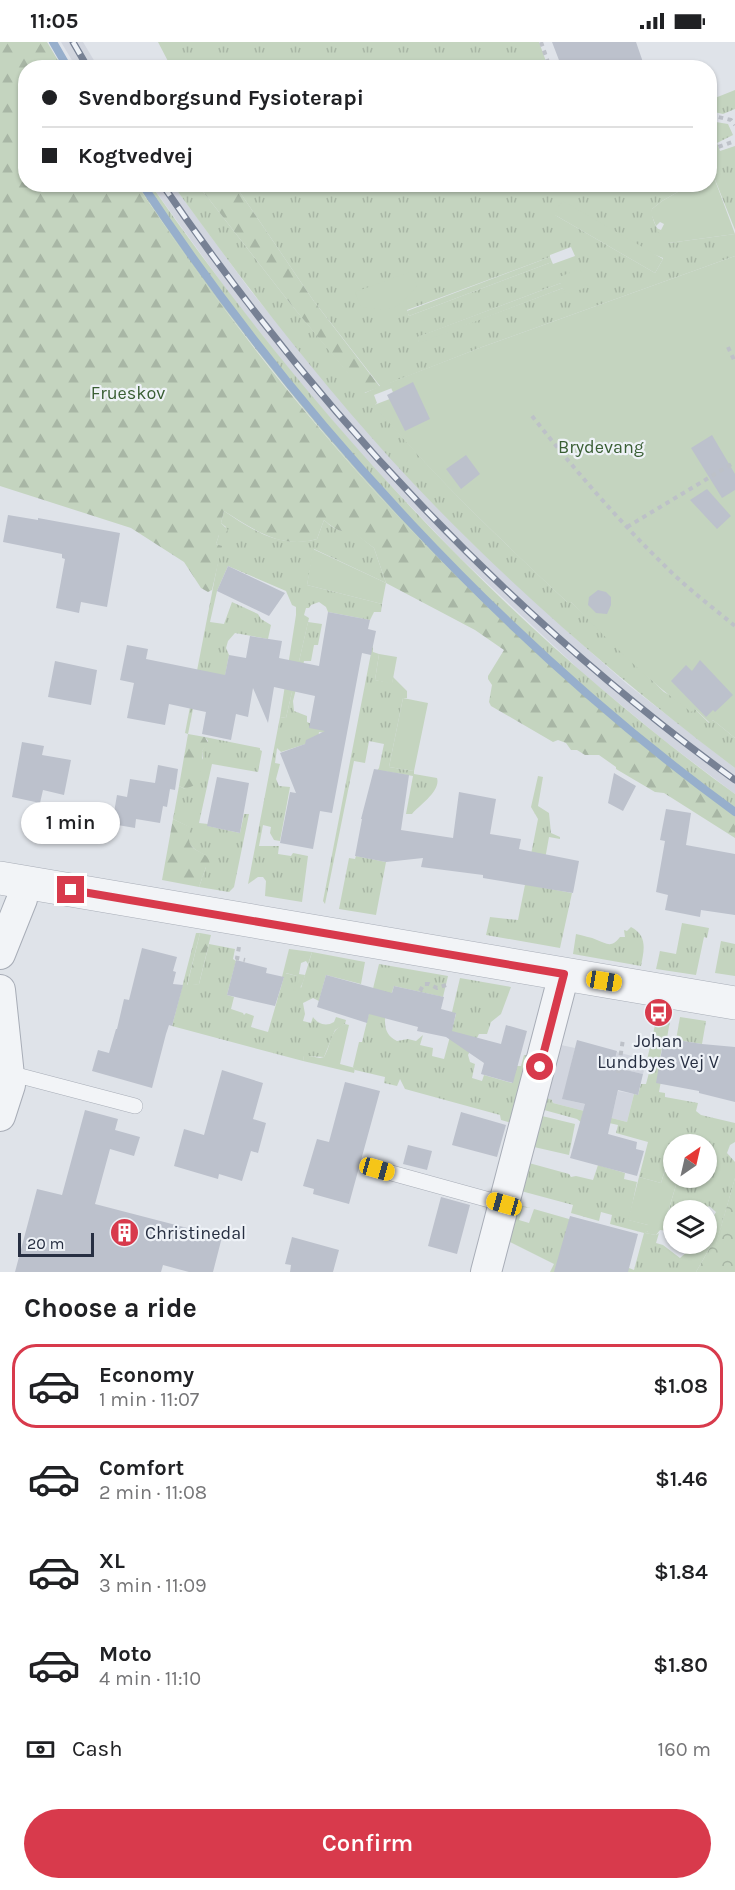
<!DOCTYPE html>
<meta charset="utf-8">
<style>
:root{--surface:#fff;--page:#f6f6f6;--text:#202124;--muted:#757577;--line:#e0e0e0;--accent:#d83a4c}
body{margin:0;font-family:Karla,sans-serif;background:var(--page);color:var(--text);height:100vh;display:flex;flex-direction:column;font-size:22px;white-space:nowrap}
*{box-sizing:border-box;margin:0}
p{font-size:20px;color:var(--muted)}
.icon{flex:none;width:33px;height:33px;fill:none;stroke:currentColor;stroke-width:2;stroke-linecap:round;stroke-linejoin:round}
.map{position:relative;height:1230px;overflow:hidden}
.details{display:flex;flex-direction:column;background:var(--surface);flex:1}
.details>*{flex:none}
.guide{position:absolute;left:18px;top:18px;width:699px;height:132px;border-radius:24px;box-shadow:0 2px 4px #0004;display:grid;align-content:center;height:132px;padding:0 24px;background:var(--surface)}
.needle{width:39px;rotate:34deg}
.controls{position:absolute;left:663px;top:1092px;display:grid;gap:12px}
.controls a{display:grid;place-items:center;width:54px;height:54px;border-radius:50%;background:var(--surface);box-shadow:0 2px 4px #0004;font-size:30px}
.scale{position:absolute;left:18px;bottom:15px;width:76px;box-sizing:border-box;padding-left:6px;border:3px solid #272f42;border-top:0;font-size:16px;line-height:21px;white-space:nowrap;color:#272f42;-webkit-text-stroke:4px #eef2f7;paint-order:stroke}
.end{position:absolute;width:27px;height:27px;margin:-14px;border:8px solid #d83a4c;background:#fff;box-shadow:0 0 0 3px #fff}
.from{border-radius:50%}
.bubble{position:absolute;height:42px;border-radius:21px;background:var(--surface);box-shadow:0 2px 4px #0004;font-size:20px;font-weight:600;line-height:42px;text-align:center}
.car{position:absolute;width:18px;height:36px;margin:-18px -9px;border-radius:8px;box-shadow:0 0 4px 2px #0007;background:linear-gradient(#f5c518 24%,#345 0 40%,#f5c518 0 76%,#345 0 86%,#f5c518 0)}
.guide b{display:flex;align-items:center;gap:21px;height:57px;font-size:22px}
.guide b+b{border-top:2px solid var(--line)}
.guide i{width:15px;height:15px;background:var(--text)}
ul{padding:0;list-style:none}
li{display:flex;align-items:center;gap:18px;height:84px;margin:0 12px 9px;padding:0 12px;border:3px solid transparent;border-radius:24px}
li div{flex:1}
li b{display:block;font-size:22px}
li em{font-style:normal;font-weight:600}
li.selected{border-color:var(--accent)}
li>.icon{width:54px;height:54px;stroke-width:1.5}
h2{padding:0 24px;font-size:27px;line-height:72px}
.pay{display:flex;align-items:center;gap:15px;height:66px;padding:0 24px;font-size:22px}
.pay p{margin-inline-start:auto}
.button{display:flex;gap:12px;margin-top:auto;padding:12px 24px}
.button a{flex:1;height:69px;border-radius:36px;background:var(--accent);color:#fff;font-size:24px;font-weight:600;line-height:69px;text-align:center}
.status{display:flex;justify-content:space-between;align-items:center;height:42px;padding:0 30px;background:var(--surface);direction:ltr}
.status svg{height:16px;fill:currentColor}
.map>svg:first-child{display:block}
</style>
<div class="status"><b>11:05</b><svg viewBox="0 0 49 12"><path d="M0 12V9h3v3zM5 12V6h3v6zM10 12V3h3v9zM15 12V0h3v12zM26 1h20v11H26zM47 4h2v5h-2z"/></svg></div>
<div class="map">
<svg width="735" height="1230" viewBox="0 0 735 1230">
<defs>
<pattern id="grass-tufts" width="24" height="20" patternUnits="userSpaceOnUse" patternTransform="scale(1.5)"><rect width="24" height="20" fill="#c4d4bf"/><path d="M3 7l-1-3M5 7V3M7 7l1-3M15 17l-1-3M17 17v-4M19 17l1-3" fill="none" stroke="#a8b6a5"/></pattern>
<pattern id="forest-firs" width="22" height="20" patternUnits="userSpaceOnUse" patternTransform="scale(1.5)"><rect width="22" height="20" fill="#c4d4bf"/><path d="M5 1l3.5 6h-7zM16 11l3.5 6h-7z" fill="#a8b6a5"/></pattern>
<pattern id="park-crowns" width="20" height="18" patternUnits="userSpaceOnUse" patternTransform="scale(1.5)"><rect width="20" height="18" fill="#c4d4bf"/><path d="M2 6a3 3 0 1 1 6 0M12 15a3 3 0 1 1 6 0" fill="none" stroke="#a8b6a5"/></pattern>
</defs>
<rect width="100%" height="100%" fill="#dfe3e9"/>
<path fill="#d1d5de" d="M61,0H83L98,25H76Z
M151,143H173L250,248L323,337L412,439L472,501L568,590L627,642L735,726V752L666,700L587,635L458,514L372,424L300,341L232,255Z
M561,1003L575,1006L563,1057L613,1069L618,1049L634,1052L627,1080L553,1061V1059L547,1056Z
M617,1010L647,1018L643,1032L621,1027L612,1030Z"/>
<path fill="url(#grass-tufts)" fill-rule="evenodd" d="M158,0H539L548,25H171Z
M735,48V67L723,72L710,69V58Z
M710,79L728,82L733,93L717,101L720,109L735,104V188L712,130L710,131Z
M137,143H151C312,375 506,586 735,752V772C626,692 522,603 428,506C353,429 285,346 220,261C190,223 164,182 137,143Z
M173,143H198L289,260L365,351L380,344L313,258L235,143H690L662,159L652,167C651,181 660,191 669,201L735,192V214L482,305L390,341L392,346L374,353L377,361L375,363C433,434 500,497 567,560H571L664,650L695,667L709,681L713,678L735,696V726C620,639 511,545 412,440C325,347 247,246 173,143ZM555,173L663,216V217L655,231ZM571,205L575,214L553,222L552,220L409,274L407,268L550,215V213ZM561,241L566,253L563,246L419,300L418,295Z
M224,469C252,488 281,507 317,497L324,478C333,486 338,491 351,488L374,506L386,541L314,507L307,543L382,562L381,570H374L370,578L328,570L326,565L319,560L311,563L309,566H306L304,573H296V565L292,563L286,549L228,524L217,549L210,580L224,582L232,560L258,572L261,577L271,583L268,597L235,591L228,599L226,606L229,613L219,666L194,662L188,692L185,691L221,504L216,502L219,493L226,485L221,481Z
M308,580L322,582L318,603H314L311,619H304L298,647H296L293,659L294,669L307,674V680L345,695L319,690L318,698L281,710L277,706L275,721L280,722L276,737L279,744L290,745L280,799L274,798L270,791L271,785L263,783L259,804H279L278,812L291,814L293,811L308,814L302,860L265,854L266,839L263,835H258L248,842L280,675L286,676Z
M373,601V610L379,612L375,638L392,641L393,635L407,649V656H403L389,725L414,729V732L437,736C441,749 420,763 412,772H406L413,734L383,729L372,735L379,726L384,702L369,699L365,721L354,719L325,862L323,859Z
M205,695L260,706V708L262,709L258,730L212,722L199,781L208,782V784L240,791L244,772H249L234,845L229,850L199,845L206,825L205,813C190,805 186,802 189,785L173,777L179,744L185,747L203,716L202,709L208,699Z
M538,734L543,735L538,764L549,771L551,791L560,795V797L549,795L540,845L572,851L560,906L486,893L490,875L518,878L538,777L531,765Z
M356,814L386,820L376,873L339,867L349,816L355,817Z
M682,881L709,886L707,896L704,895L696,933L656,927L660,909L676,912Z
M631,885C648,894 644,908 641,924L573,912L576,892C583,894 591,895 597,898C607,902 612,906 620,895H625L624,888L627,889Z
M196,891H200L187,943L199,942L209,902L235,907L233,917L236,919L227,953L234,955L231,967L243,971L244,973L246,971L254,974L251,985L268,990L285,931L297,934L301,946L312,910L365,920L361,942L326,933L319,959L313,956L303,961L305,972L303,979L311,981L313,975C318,982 326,985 334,980L336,975L346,978L345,982L335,988L324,1015L304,1014L303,1019L172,984Z
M721,899L735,902V934L715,931Z
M379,922L448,934L443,955L394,944C389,961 375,989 397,999L408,997L416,999L423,993L420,1003L433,1006L432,1014L444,1017L456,972L452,970L460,936L511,945L501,972L491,980L487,992H479L468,1013L470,1020L475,1022L472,1036L482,1039L484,1033L512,1041L517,1024H521L524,1013L530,1014L512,1081L501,1078L500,1073L405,1047L400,1037L397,1044L384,1041L385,1035L355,1028L353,1025L359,1000H362L369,971L368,967Z
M658,970L671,973L667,996H664L659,1021L664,1022L659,1050L665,1051V1055L698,1061L696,1069L701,1073L735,1081V1100L730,1103L727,1111L735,1120V1136L716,1203L712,1202L696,1230H623L629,1226L634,1228L644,1191L610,1182L612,1173L601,1170L599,1179L571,1171L573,1163L521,1149L529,1121L569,1132L571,1135L576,1134L593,1138L598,1123L625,1131L624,1137L637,1140L629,1178L648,1183V1189L645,1191L656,1193L659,1191L656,1201L663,1203L680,1216L687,1210L689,1202H706L707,1179L712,1177L716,1170L709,1164L704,1168H674L673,1191L663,1188L678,1136H706V1102H674L673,1123L666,1124L661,1141L639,1135L648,1100L616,1091L618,1083L600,1079L582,1081L577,1077L544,1068L547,1056L552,1058L553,1061L627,1080L634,1052L638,1053L641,1042H646L650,1027L655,1020L647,1018Z
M680,975L706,979L702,1002L676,998Z
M542,1074L575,1082L569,1113L534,1105Z
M518,1163L531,1166L523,1165L519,1178L529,1181L534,1167L569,1177L593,1230H550L554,1222L508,1199Z"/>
<path fill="url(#forest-firs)" d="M0,0H47L62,25L26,26V142L137,143C163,181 189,220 217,257C362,454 538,628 735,772V796L664,751L655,750L616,727V725L599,713H585L577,708H571L566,701L558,698L553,700L491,664L489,660L492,643L488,637V634L504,608L475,588L386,541L374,506L351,489C338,491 334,486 324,478L317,497C281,508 253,487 224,469L221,481L228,488L223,493H219L216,502L222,504L212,548L208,550L201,546L184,520L131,486L0,444Z
M198,143H235L313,258L380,345L364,351L289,260Z
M188,692L205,695L208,701L202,709C203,721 201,732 195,743L185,747L179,744Z
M173,777L190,785C183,816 208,803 210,823L206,825L199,845L162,838Z
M200,891L211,893L199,942L187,944Z"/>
<path fill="url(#park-crowns)" d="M735,1136V1230H696L712,1202H716Z"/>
<path fill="#c4d4bf" d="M712,130L735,192L669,201L663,199L656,186L661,188L664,182L660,180L656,184L652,174V167L662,159L690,143L710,142V131Z
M563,159L663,217L655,231L555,173L557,166Z
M735,214V696L713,678L710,681L695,667L691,670C647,638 609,599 571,560H567C500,497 433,434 374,363L395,355L389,341L482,305Z
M550,215L552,220L409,274L407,269Z
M580,227L587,245L566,253L563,246L419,301L417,295L561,241L559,235Z
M412,229L417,244C395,269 395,270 361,265L355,250Z
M313,507L386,541L382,562L307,543Z
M296,573H304L309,576L286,676L280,675Z
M379,612L397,615L392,642L375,638Z
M403,656L428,661L414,729L389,725Z
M289,907L312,910L308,922L306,919L301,921L299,932L305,933C303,941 302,947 293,949L297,934L286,931L284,936L282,935Z
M345,982L349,983L340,1022L355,1026L354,1031L303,1019L304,1013L320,1016L324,1015C332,1002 329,988 345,982Z
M667,1122L673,1123L674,1136H678L663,1187L668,1189L660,1188L656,1193L644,1191L648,1189V1183L628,1178L639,1135L661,1141Z"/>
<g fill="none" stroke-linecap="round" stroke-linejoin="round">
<path stroke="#97afcc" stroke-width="8" d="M53,0L68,26
M142,142C298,377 507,604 735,770"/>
</g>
<path fill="#bcc1cc" d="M552,0H636L645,26H562Z
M413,340L430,377L405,389L387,353Z
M712,393L735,432V448L722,456L691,406Z
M466,413L480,432L461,447L446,427Z
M707,447L731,474L717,487L690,458Z
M8,473L38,478V476L120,491L107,565L81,560L79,571L56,566L65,517L62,516V512L3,500Z
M228,524L285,551L269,574L217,549Z
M598,548L606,550L611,555V563L607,572L596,571L588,563L589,555Z
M328,570L370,578L368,587L376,589L371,613L362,611L332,771L320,769L313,807L280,801L290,750L296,751L280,711L305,702L306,698L325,689L309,686L315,654L274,645L268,681L253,646L248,675L236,672L231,698L202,692L206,670L169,662L165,683L127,676L134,641L120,638L127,603L148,607L146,617L225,633L229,613L246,616L250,594L282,599L279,616L319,624Z
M700,618L733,653L715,670L713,668L706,675L671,639L686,623L692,629Z
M55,619L97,628L91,663L48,655Z
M22,700L44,704L42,713L71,718L64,753L43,748L40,761L12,755Z
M158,723L178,727L175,748L170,747L167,765L163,764L160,781L136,777L135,786L112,782L117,753L127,755L130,737L155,741Z
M374,727L409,733L401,788L453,796L459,750L496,757L490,792L521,797L519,807L579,819L573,851L483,836V833L421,825L423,816L386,820L355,814L362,777H361Z
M614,731L636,744L623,769L608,761Z
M217,735L249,741L240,791L207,784Z
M666,767L691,771L686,803L735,812V873L701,868L700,875L665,868L668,853L656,850L665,799L660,798Z
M142,906L177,915L173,929L176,930L173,942L183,943L172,984L169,983L166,992L152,1046L92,1029L98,1008L109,1011L116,987H117L124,957L129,958Z
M236,918L267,926L266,931L284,935L275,964L227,953Z
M326,933L392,951L394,944L444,955L441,967L456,971L452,989L501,1002L506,983L527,989L513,1041L481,1032L484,1021L446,995L417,989L418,985L369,972L367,981L317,965Z
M664,996L702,1002L735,1005V1060L699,1051V1049L656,1041Z
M577,998L617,1009L613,1025L643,1032L638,1053L618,1048L608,1092L637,1100L636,1107L644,1109L637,1134L570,1116L585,1062L562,1057Z
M222,1028L263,1041L253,1077L266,1081L258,1111L251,1109L242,1139L219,1132L218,1137L174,1124L184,1087L204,1093Z
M345,1040L380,1049L349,1162L313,1152L314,1147L303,1144L317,1097L329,1100Z
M85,1068L118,1077L115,1088L140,1095L134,1114L110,1107L95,1162L222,1195L213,1230H189L163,1223L161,1230H15L37,1147L62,1153Z
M461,1070L506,1083L497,1115L452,1103Z
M408,1103L432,1109L427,1128L403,1122Z
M441,1155L470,1163L457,1212L428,1204Z
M570,1174L638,1192L628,1230H554Z
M292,1195L339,1208L333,1230H290L291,1223L285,1222Z"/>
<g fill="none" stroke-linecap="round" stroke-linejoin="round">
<defs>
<path id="service" d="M9,1031L135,1064
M377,1127L504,1162"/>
<path id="minor" d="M0,912L22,857L25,840
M0,948L10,1043L0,1074
M486,1230L564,932"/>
<path id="tertiary" d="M0,836L735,961"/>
</defs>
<use href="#service" stroke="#a8adb7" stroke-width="16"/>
<use href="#minor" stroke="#a8adb7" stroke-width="32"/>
<use href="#tertiary" stroke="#a8adb7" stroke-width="34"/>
<path stroke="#bdc1c8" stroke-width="4" stroke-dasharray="4.5 4.5" stroke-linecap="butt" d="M541,0L550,26
M710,73L731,78L735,83
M710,108L735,99
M607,142H613
M728,305L735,320
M532,374C574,427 618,478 666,525C687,546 712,565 735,584
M627,485L735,420
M239,905L237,916L245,918
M420,949L424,942H429L437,946L449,942
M618,1031L623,997"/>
<use href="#service" stroke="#f2f4f7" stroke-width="15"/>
<use href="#minor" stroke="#f2f4f7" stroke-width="30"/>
<use href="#tertiary" stroke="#f2f4f7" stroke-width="33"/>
<defs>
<path id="rail" d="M73,0L88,26
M162,142C318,371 510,575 735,738"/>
</defs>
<use href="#rail" stroke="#778194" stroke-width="7"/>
<use href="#rail" stroke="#eef2f7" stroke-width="4.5" stroke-dasharray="14" stroke-linecap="butt"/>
</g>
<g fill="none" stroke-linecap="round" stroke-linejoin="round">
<path stroke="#d83a4c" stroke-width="8" d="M71,848L564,932L540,1025"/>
</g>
<defs>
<symbol id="bus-disc" viewBox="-11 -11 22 22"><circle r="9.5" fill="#d83a4c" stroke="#eef2f7"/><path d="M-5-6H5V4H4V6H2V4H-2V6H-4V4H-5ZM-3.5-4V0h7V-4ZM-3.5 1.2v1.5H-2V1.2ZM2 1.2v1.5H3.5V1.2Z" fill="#fff"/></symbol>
<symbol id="building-disc" viewBox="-11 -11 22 22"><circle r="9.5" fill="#d83a4c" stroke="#eef2f7"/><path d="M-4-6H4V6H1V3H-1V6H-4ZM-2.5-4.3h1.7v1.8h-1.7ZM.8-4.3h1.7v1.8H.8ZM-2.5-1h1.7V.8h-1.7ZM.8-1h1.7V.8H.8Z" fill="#fff"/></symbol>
</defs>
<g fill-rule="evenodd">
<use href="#bus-disc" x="642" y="954" width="33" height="33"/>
<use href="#building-disc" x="108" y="1174" width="33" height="33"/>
</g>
<g text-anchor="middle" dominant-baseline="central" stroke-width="4.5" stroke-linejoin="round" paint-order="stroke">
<g font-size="18" fill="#395e33" stroke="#eef2f7">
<text x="128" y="351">Frueskov</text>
<text x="601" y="405">Brydevang</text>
</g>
<g font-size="18" fill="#272f42" stroke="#eef2f7">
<text x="658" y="999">Johan<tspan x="658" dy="21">Lundbyes Vej V</tspan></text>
<text x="145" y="1191" text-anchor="start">Christinedal</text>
</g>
</g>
</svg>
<div class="controls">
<a><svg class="needle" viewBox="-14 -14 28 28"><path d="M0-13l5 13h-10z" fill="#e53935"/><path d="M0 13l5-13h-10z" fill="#757577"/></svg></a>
<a><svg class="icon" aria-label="layers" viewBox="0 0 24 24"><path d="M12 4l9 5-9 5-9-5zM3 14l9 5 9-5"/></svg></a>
</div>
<div class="scale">20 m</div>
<i class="end from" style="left:540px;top:1025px"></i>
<i class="end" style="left:71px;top:848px"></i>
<div class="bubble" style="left:21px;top:760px;width:99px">1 min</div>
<i class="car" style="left:604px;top:939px;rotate:99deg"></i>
<i class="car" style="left:377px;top:1127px;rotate:106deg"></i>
<i class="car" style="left:504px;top:1162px;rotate:286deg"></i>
<div class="guide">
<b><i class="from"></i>Svendborgsund Fysioterapi</b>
<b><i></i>Kogtvedvej</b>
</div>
</div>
<section class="details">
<h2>Choose a ride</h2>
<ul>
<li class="selected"><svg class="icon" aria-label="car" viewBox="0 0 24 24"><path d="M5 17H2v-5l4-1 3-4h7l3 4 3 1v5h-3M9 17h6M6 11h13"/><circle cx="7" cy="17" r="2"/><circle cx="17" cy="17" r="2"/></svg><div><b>Economy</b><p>1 min · 11:07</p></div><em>$1.08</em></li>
<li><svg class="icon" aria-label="car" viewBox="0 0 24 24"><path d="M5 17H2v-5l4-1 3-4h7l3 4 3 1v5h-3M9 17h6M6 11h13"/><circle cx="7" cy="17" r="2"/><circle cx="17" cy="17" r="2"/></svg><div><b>Comfort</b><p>2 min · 11:08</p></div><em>$1.46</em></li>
<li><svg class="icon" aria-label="car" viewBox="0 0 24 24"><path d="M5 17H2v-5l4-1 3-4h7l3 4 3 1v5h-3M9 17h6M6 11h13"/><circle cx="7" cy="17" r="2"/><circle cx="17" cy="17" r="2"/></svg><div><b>XL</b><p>3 min · 11:09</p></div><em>$1.84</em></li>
<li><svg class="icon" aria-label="car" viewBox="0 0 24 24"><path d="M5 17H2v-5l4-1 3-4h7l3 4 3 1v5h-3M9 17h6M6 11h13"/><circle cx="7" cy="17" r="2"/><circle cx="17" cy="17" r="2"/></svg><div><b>Moto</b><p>4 min · 11:10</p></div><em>$1.80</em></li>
</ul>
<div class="pay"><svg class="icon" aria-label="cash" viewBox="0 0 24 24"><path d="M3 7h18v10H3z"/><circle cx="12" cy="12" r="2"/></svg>Cash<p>160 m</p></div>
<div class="button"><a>Confirm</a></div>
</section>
